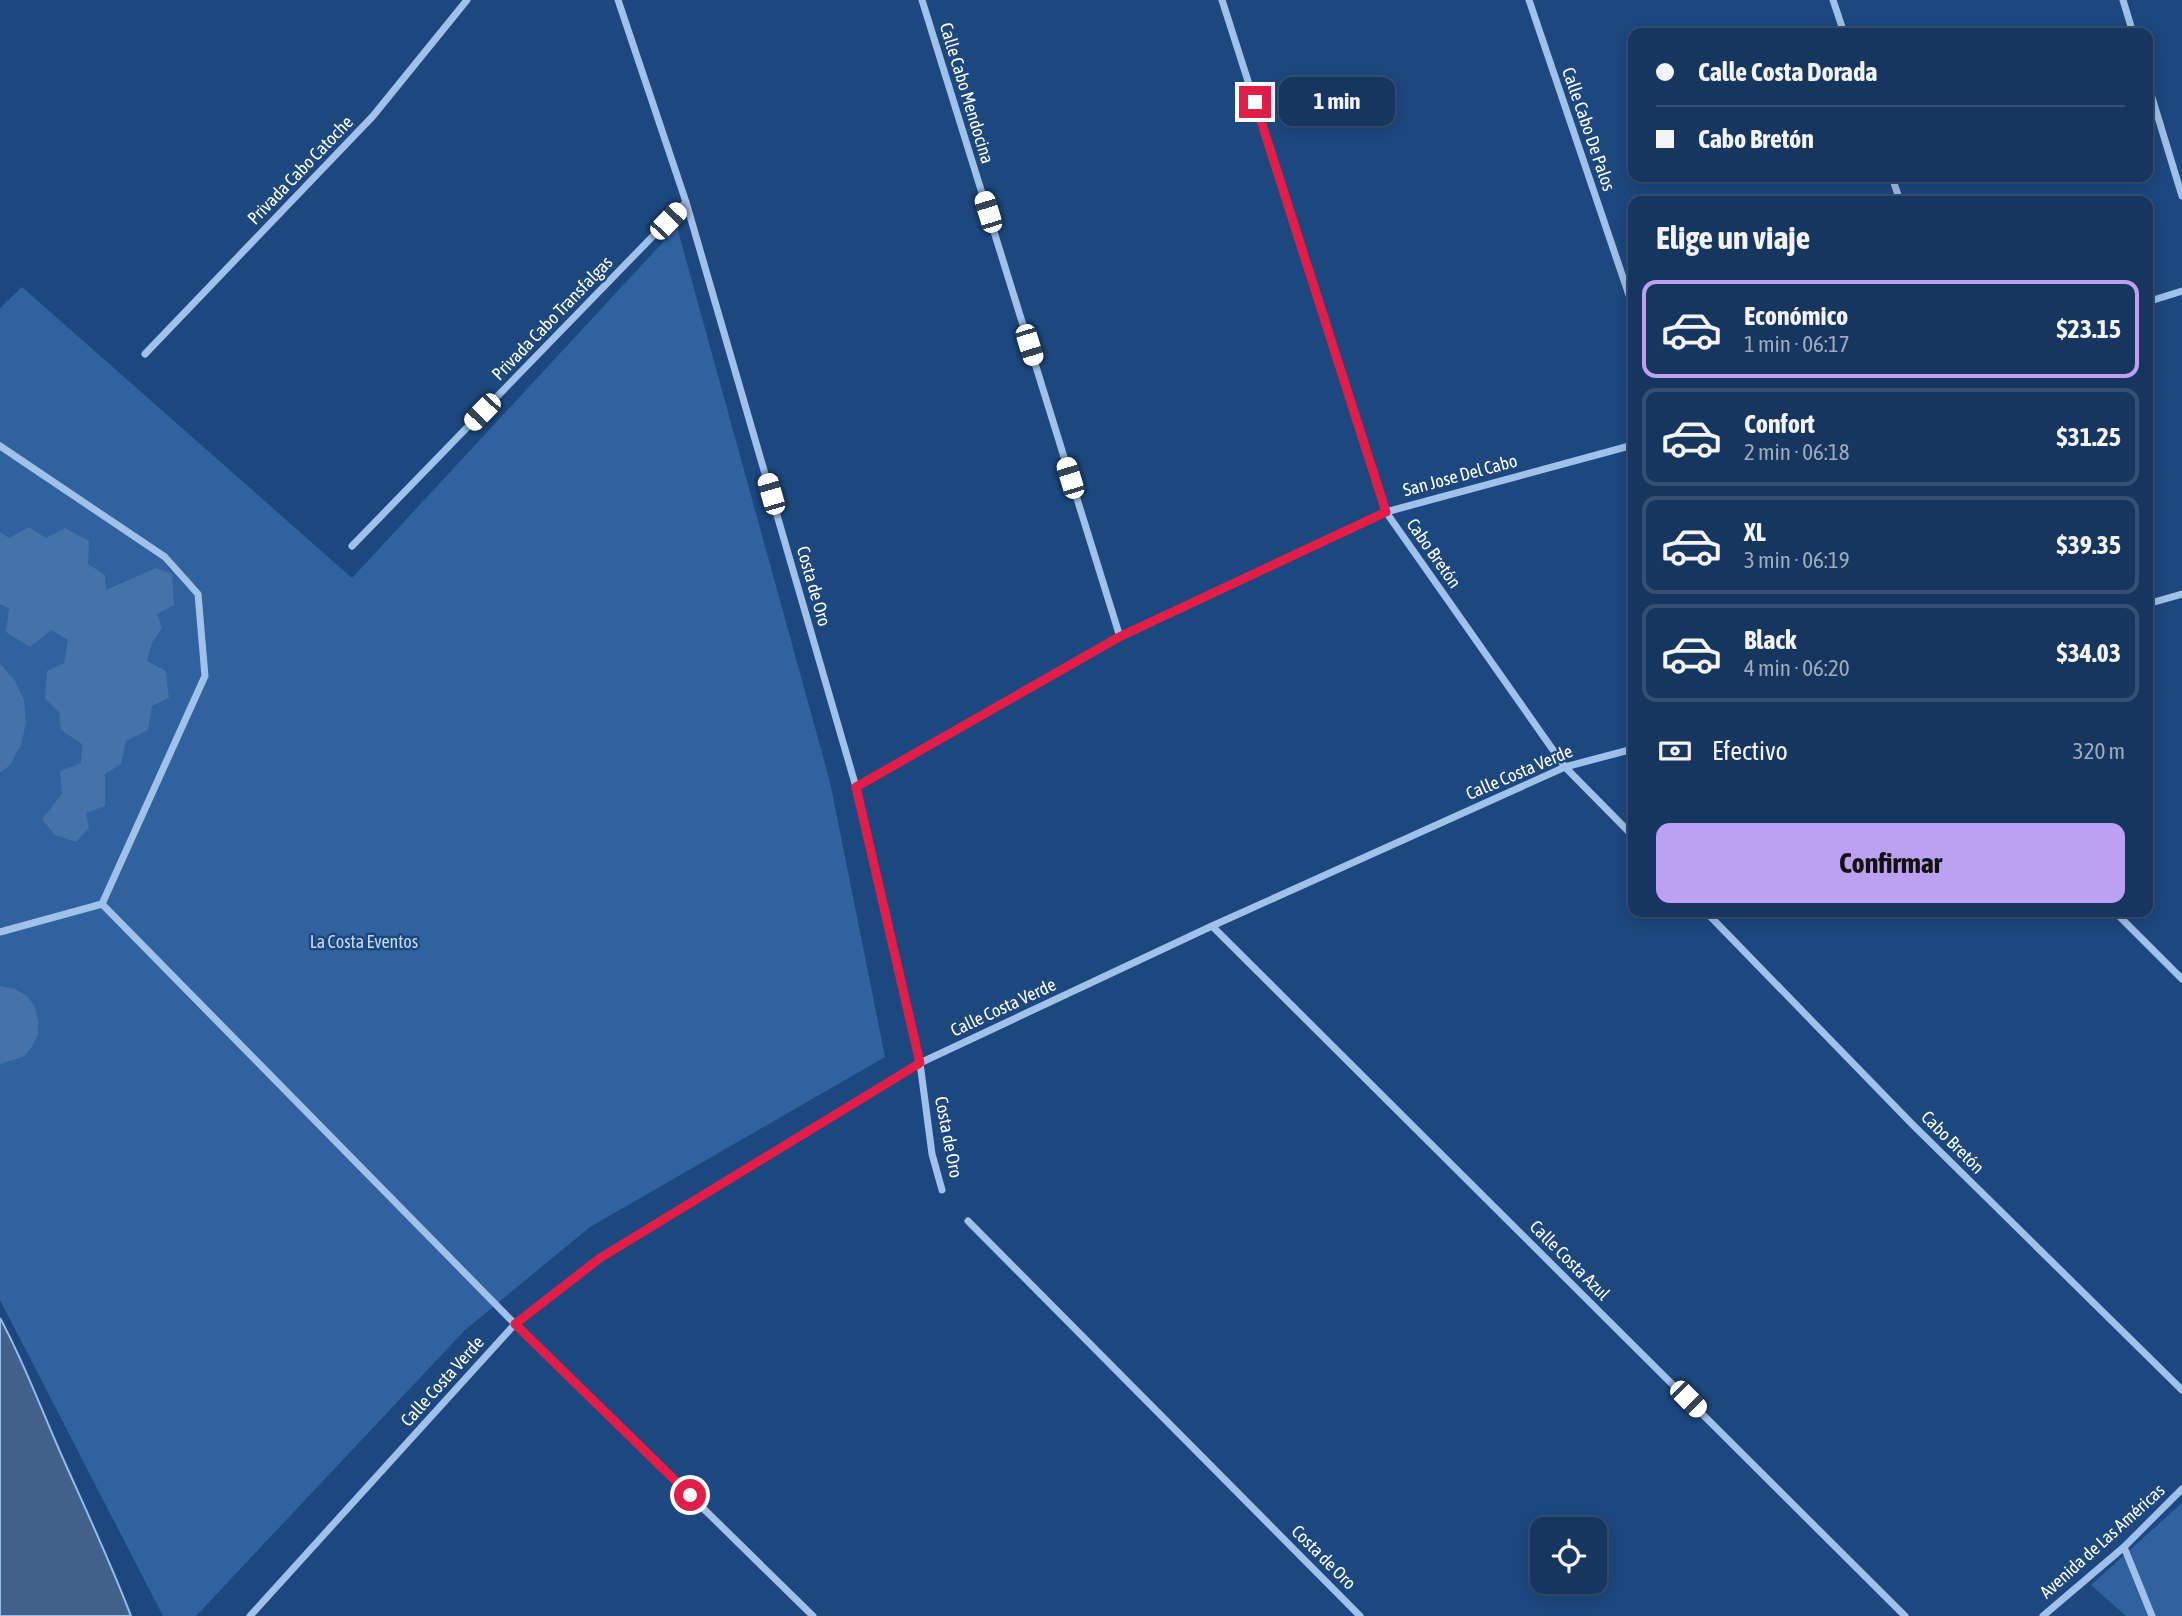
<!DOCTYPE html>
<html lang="es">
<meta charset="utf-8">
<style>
:root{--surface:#16365f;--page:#1f3e65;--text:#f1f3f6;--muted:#9eabbd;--line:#355074;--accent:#bca0f2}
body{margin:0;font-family:"Asap Condensed",sans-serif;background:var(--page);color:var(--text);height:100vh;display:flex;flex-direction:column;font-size:26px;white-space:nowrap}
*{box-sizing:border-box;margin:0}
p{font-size:23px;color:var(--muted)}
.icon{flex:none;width:38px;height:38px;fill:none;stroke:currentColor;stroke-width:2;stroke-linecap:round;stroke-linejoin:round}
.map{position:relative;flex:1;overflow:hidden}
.side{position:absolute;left:1628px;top:196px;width:525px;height:721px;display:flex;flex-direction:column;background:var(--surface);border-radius:14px;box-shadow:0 4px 18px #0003,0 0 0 2px var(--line)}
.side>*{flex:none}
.top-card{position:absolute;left:1628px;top:28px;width:525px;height:154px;border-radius:14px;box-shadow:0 4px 18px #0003,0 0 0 2px var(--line);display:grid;align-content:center;height:154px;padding:0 28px;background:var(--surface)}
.tools{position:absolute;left:1530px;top:1517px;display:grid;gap:14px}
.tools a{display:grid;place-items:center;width:77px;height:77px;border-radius:14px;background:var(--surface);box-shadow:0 4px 18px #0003,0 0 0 2px var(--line);font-size:35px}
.end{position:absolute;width:32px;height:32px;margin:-16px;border:9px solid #e11d48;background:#fff;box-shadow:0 0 0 4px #fff}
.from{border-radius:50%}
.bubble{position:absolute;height:49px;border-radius:14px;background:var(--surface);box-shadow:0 4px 18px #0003,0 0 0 2px var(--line);font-size:23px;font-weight:700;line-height:49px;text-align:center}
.car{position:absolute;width:21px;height:42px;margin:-21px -10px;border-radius:9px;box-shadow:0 0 5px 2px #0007;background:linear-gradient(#fff 24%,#345 0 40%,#fff 0 76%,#345 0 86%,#fff 0)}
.top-card b{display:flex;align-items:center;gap:24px;height:66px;font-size:26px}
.top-card b+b{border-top:2px solid var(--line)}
.top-card i{width:18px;height:18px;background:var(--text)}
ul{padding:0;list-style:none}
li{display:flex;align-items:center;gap:21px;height:98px;margin:0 14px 10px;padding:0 14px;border:4px solid var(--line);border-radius:14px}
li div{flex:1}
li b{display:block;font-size:26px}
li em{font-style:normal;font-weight:700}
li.selected{border-color:var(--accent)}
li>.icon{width:63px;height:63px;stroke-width:1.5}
h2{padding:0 28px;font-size:32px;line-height:84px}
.pay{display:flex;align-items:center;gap:18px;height:77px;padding:0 28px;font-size:26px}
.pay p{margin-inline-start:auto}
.action{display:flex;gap:14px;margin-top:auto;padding:14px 28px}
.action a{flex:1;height:80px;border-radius:14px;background:var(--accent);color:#111;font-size:28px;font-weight:700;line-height:80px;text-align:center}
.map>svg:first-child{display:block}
</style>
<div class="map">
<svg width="2182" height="1616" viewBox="0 0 2182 1616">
<rect width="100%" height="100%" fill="#1d487f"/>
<path fill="#2f629e" d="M677,227L830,782L885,1057L590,1227L465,1330L196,1616H163L0,1300V308L22,287L352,578Z
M2182,1503V1616H2126L2091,1585Z"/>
<path fill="#41618a" stroke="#93bceb" stroke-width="2" d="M0,1318C24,1362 41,1409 61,1454C85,1508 110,1561 131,1616H0Z"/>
<path fill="#4572a9" d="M29,527L46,538L65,528L89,541L88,564L105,575L106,590L156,568L172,574L174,605L157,614L162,628L152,643L147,661L166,671L169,698L152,706L148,730L126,741L121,764L105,774V806L86,813L89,828L76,842L55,835L42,819L62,794L60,771L81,763L82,744L61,730L59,712L45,698L47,671L64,663L68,640L51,630L30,647L6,632L9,608L0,604V532L9,538Z
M0,664L14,679L24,700L26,723L21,745L10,765L0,773Z
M0,986L15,989L27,996L35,1007L38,1021V1034L32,1047L23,1057L0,1064Z"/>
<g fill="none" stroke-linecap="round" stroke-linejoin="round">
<path stroke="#a0c1e9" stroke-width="7" d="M618,0L686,202L856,787L920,1063L932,1154L942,1190
M922,0L1120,637
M1222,0L1386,512L1565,767L1633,836
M1529,0L1633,307
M1833,0L1844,33
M2123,0L2133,33
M2147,81L2182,196
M1892,177L1900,201
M2147,302L2182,291
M145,354L373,116L467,0
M0,446L165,557L198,594L205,676L102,904
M352,546L686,202
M2147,604L2182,594
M856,787L1120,637L1386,512L1633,445
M102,904L515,1324L813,1616
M1706,912L1912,1124L2182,1390
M2115,912L2182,979
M1212,926L1905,1616
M0,932L102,904
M968,1221L1360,1616
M2124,1547L2152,1616
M250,1616L515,1324L600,1258L920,1063L1212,926L1565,767L1633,749
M2043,1616L2124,1547L2182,1489"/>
</g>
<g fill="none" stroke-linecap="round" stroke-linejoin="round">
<path stroke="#e11d48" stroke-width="9" d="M690,1495L515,1324L600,1258L920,1063L856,787L1119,637L1386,512L1255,102"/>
</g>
<g text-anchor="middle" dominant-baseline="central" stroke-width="5" stroke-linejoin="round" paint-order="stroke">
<g font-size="18" fill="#fff" stroke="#1d487f">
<text transform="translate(967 93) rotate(73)">Calle Cabo Mendocina</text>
<text transform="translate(1589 129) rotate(71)">Calle Cabo De Palos</text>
<text transform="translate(300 170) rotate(-46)">Privada Cabo Catoche</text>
<text transform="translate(552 318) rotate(-46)">Privada Cabo Transfalgas</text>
<text transform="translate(1460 475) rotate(-15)">San Jose Del Cabo</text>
<text transform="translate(1434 553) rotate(55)">Cabo Bretón</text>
<text transform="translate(814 586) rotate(74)">Costa de Oro</text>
<text transform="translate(1519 772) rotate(-23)">Calle Costa Verde</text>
<text transform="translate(1003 1007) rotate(-25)">Calle Costa Verde</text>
<text transform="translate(949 1137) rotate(79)">Costa de Oro</text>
<text transform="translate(1953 1142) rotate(45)">Cabo Bretón</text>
<text transform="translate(1570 1260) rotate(45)">Calle Costa Azul</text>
<text transform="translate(442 1381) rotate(-48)">Calle Costa Verde</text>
<text transform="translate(2102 1541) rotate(-42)">Avenida de Las Américas</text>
<text transform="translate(1324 1557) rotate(45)">Costa de Oro</text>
</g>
<g font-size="18" fill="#c4dbf7" stroke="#1d487f">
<text x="364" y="941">La Costa Eventos</text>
</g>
</g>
</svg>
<div class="tools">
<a><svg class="icon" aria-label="locate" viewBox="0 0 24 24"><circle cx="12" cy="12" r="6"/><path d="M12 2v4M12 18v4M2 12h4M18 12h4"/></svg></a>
</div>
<i class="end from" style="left:690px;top:1495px"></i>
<i class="end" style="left:1255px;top:102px"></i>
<div class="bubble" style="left:1279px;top:77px;width:116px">1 min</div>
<i class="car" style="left:988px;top:212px;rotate:343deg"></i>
<i class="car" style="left:668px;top:221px;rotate:44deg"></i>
<i class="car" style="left:1029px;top:345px;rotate:163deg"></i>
<i class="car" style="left:482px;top:412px;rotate:224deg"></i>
<i class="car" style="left:1070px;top:478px;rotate:343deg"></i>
<i class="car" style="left:771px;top:494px;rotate:344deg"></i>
<i class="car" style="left:1688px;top:1399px;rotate:135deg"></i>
<div class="top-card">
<b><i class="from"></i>Calle Costa Dorada</b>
<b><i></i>Cabo Bretón</b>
</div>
<section class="side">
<h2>Elige un viaje</h2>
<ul>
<li class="selected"><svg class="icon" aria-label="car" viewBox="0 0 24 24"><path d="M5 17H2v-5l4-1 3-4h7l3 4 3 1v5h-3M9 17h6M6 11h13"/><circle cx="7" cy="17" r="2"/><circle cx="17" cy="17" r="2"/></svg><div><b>Económico</b><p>1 min · 06:17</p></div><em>$23.15</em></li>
<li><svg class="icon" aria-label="car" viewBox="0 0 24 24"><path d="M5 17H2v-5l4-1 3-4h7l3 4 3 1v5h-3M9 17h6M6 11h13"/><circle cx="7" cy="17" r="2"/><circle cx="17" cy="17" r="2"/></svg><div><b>Confort</b><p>2 min · 06:18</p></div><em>$31.25</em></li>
<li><svg class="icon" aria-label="car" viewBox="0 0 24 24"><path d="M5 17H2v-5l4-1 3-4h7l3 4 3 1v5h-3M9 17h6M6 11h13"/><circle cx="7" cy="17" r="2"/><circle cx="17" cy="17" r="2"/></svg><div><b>XL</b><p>3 min · 06:19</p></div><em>$39.35</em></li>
<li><svg class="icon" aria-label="car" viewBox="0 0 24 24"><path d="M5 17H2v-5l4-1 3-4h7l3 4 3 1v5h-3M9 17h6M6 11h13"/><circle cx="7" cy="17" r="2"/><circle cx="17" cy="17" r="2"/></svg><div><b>Black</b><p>4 min · 06:20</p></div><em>$34.03</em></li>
</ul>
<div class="pay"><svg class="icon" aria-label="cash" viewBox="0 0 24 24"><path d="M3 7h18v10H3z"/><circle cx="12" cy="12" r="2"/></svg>Efectivo<p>320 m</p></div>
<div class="action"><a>Confirmar</a></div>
</section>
</div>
